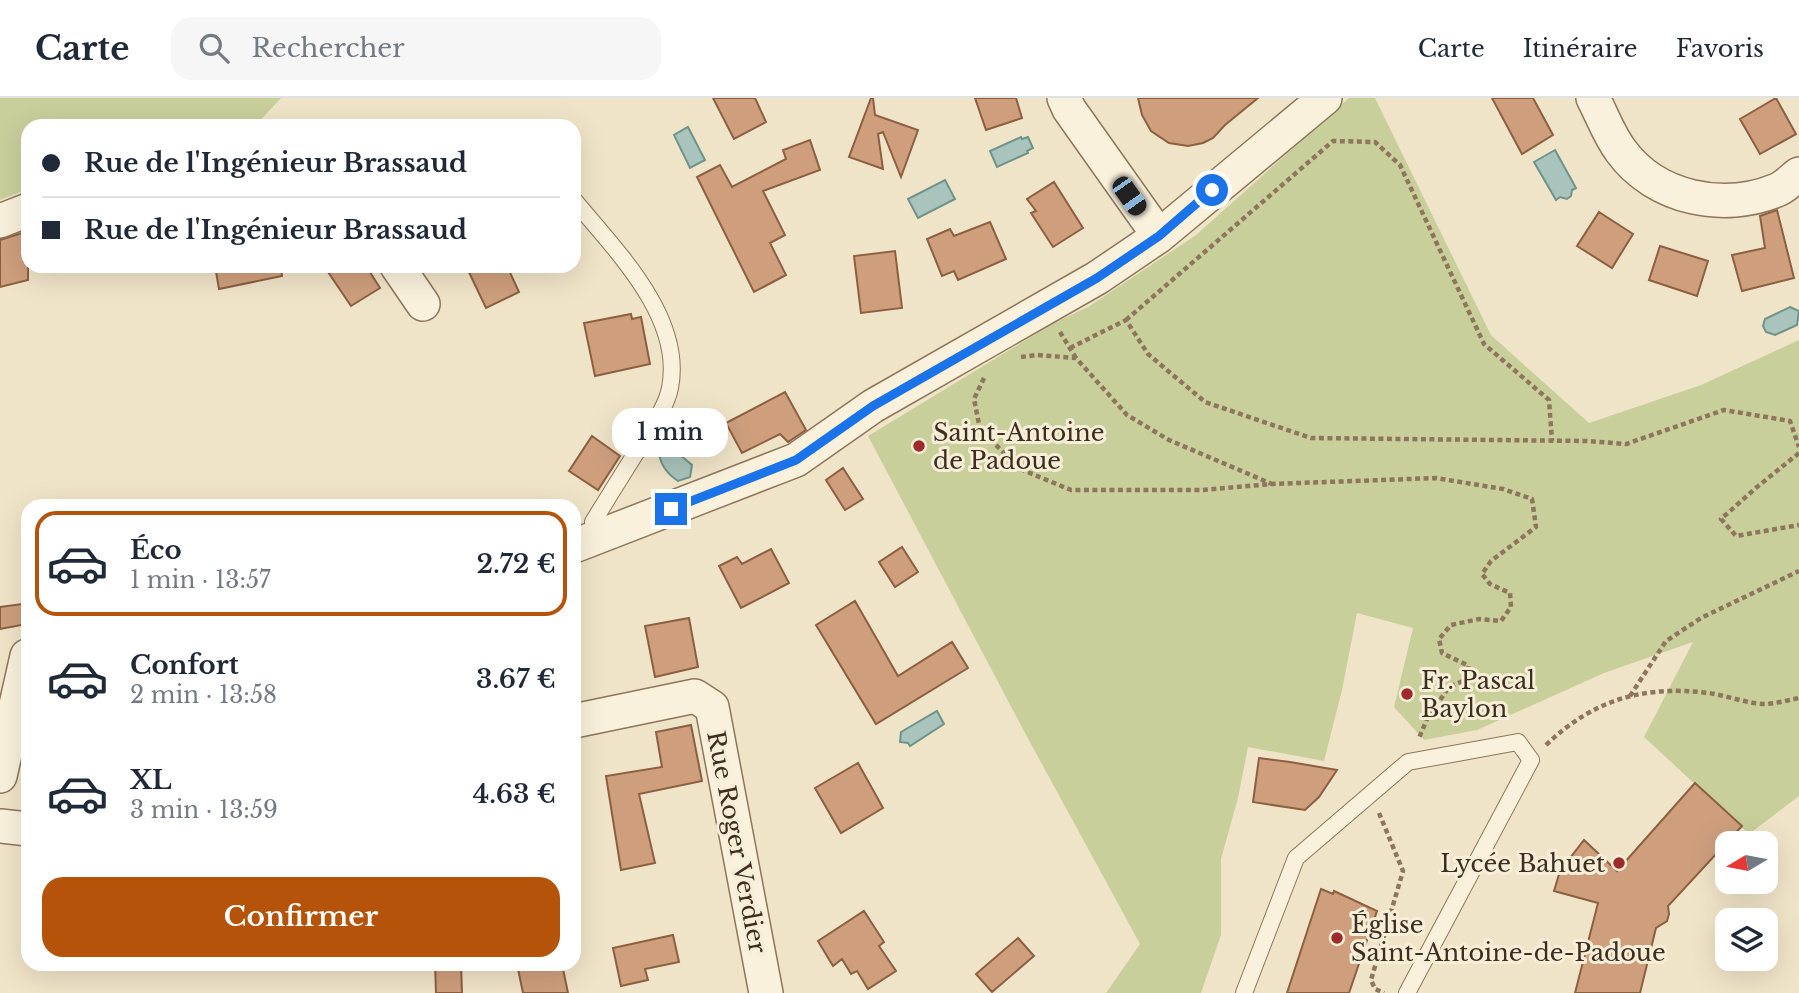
<!DOCTYPE html>
<html lang="fr">
<meta charset="utf-8">
<style>
:root{--surface:#fff;--page:#f6f6f7;--text:#1f2937;--muted:#747a83;--line:#e0e1e3;--accent:#b45309}
body{margin:0;font-family:"Libre Baskerville",serif;background:var(--page);color:var(--text);height:100vh;display:flex;flex-direction:column;font-size:26px;white-space:nowrap}
*{box-sizing:border-box;margin:0}
p{font-size:23px;color:var(--muted)}
.icon{flex:none;width:38px;height:38px;fill:none;stroke:currentColor;stroke-width:2;stroke-linecap:round;stroke-linejoin:round}
.map{position:relative;flex:1;overflow:hidden}
.side{position:absolute;left:21px;top:401px;width:560px;height:472px;display:flex;flex-direction:column;background:var(--surface);border-radius:21px;box-shadow:0 7px 28px #0002}
.side>*{flex:none}
.hud{position:absolute;left:21px;top:21px;width:560px;height:154px;border-radius:21px;box-shadow:0 7px 28px #0002;display:grid;align-content:center;height:154px;padding:0 21px;background:var(--surface)}
.needle{width:46px;rotate:260deg}
.controls{position:absolute;left:1715px;top:733px;display:grid;gap:14px}
.controls a{display:grid;place-items:center;width:63px;height:63px;border-radius:14px;background:var(--surface);box-shadow:0 7px 28px #0002;font-size:35px}
.end{position:absolute;width:32px;height:32px;margin:-16px;border:9px solid #1a73e8;background:#fff;box-shadow:0 0 0 4px #fff}
.from{border-radius:50%}
.bubble{position:absolute;height:49px;border-radius:21px;background:var(--surface);box-shadow:0 7px 28px #0002;font-size:23px;font-weight:600;line-height:49px;text-align:center}
.car{position:absolute;width:21px;height:42px;margin:-21px -10px;border-radius:9px;box-shadow:0 0 5px 2px #0007;background:linear-gradient(#222 24%,#8ab4d8 0 40%,#222 0 76%,#8ab4d8 0 86%,#222 0)}
.hud b{display:flex;align-items:center;gap:24px;height:66px;font-size:26px}
.hud b+b{border-top:2px solid var(--line)}
.hud i{width:18px;height:18px;background:var(--text)}
ul{padding:12px 0 0;list-style:none}
li{display:flex;align-items:center;gap:21px;height:105px;margin:0 14px 10px;padding:0 7px;border:4px solid transparent;border-radius:21px}
li div{flex:1}
li b{display:block;font-size:26px}
li em{font-style:normal;font-weight:600}
li.selected{border-color:var(--accent)}
li>.icon{width:63px;height:63px;stroke-width:1.5}
.cta{display:flex;gap:14px;margin-top:auto;padding:14px 21px}
.cta a{flex:1;height:80px;border-radius:21px;background:var(--accent);color:#fff;font-size:28px;font-weight:600;line-height:80px;text-align:center}
header{display:flex;align-items:center;gap:42px;box-sizing:border-box;height:98px;padding:0 35px;background:var(--surface);border-bottom:2px solid var(--line)}
header strong{font-size:33px}
nav{display:flex;gap:38px;margin-inline-start:auto;font-size:24px}
.search{width:490px;height:63px;background:var(--page);display:flex;align-items:center;gap:18px;box-sizing:border-box;padding:0 24px;border-radius:21px;color:var(--muted);font-size:26px}
.map>svg:first-child{display:block}
</style>
<header>
<strong>Carte</strong>
<div class="search"><svg class="icon" aria-label="search" viewBox="0 0 24 24"><circle cx="10" cy="10" r="6"/><path d="M15 15l6 6"/></svg>Rechercher</div>
<nav><a>Carte</a><a>Itinéraire</a><a>Favoris</a></nav>
</header>
<div class="map">
<svg width="1799" height="895" viewBox="0 0 1799 895">
<rect width="100%" height="100%" fill="#f0e4c8"/>
<path fill="#c9cf9b" d="M0,0H281L255,28H28V91L0,102Z
M1349,0H1375L1491,237L1589,325L1701,287L1799,242V698L1749,736L1644,639L1693,544L1604,575L1477,632L1424,642L1394,609L1413,530L1357,515L1342,592L1324,663L1248,649L1238,700L1221,761V837L1201,895H1106L1140,846L1025,635L868,338L1054,225L1088,209L1196,137Z"/>
<path fill="#a9c4bc" stroke="#6f938a" stroke-width="2" d="M688,29L705,62L690,70L674,37Z
M1021,39L1022,41L1028,39L1033,50L1027,53L1028,55L997,69L990,53Z
M1555,52L1576,90L1572,92L1571,98L1567,101L1560,99L1556,102L1534,64Z
M945,82L955,101L918,120L908,101Z
M1790,209L1799,213L1797,227L1775,237L1766,234L1763,228L1765,221Z
M670,338L678,347L680,357L692,367L690,379L678,383C663,373 657,361 659,342Z
M937,613L944,626L910,648L908,645L900,644L901,634Z"/>
<path fill="#cf9f7d" stroke="#8d5f41" stroke-width="2" d="M713,0H755L766,24L734,41Z
M871,0H873L875,17L918,32L901,79L883,34L878,36L883,71L849,59Z
M975,0H1016L1022,20L986,32Z
M1138,0H1258L1225,27L1213,40L1203,45L1188,48L1169,45L1151,33L1142,17Z
M1492,0H1533L1553,37L1522,56Z
M1776,0L1796,36L1760,56L1740,21Z
M810,42L820,72L763,93L785,137L770,145L786,177L754,194L697,79L720,67L732,89L786,61L783,52Z
M1054,84L1083,130L1053,149L1031,115L1036,113L1027,101Z
M1777,112L1794,180L1742,193L1732,157L1765,150L1760,118Z
M1599,114L1633,136L1612,170L1577,148Z
M990,124L1006,161L958,182L954,173L942,178L927,141L950,131L954,138Z
M28,133V182L0,189V142Z
M1660,148L1708,163L1697,198L1649,182Z
M895,153L902,210L861,215L854,158Z
M215,168H281L282,178L219,191Z
M324,168H366L380,190L351,208Z
M466,168H507L519,194L486,210Z
M631,216L632,221L641,219L650,266L595,278L584,225Z
M785,294L806,332L788,344L780,336L742,355L726,325Z
M592,338L620,358L598,392L569,373Z
M843,370L863,401L845,412L826,382Z
M902,449L918,474L895,489L879,464Z
M771,451L789,485L741,510L719,468L737,459L742,466Z
M855,503L898,578L952,544L968,570L876,626L816,527Z
M22,506L27,526L0,531V509Z
M689,520L698,569L655,579L645,528Z
M691,627L702,683L639,696L655,765L621,772L606,678L662,669L656,634Z
M1259,660L1290,664L1337,672L1319,699L1305,712L1253,704Z
M858,665L883,710L841,735L815,690Z
M1695,685L1742,728L1668,808L1669,816L1667,823L1656,830L1640,895H1575L1598,805L1554,793L1560,773L1584,742L1617,773Z
M1321,791L1333,796L1334,793L1377,813L1349,895H1287Z
M864,813L884,844L879,848L896,873L868,891L857,873L851,876L842,861L833,868L818,843Z
M673,837L679,864L645,871L648,882L621,888L613,850Z
M1018,840L1034,858L992,894L976,876Z
M435,866H461L462,895H436Z
M517,866H562L568,895H523Z"/>
<g fill="none" stroke-linecap="round" stroke-linejoin="round">
<defs>
<path id="service" d="M574,102C615,152 684,219 670,290C666,310 651,329 641,347C625,372 609,398 593,424L596,441
M1244,895L1296,760L1408,664L1518,644L1531,662L1407,895"/>
<path id="minor" d="M1064,0L1069,11L1159,138
M1593,0C1602,17 1609,37 1621,53C1656,101 1724,114 1777,92C1785,89 1792,81 1799,76
M0,123L28,112
M397,168L423,206
M574,448L796,362L873,308L1097,180L1159,138L1325,0
M574,623L695,598L712,609L766,895
M0,678L27,558
M0,728L28,731"/>
</defs>
<use href="#service" stroke="#8d765c" stroke-width="18"/>
<use href="#minor" stroke="#8d765c" stroke-width="36"/>
<path stroke="#8d765c" stroke-width="4.5" stroke-dasharray="5 3.5" stroke-linecap="butt" d="M1126,222L1333,43L1375,44L1400,67L1484,246L1549,302L1552,343
M1060,234L1076,260
M1070,250L1126,222L1148,256L1205,304L1311,340L1587,343L1626,346L1724,312L1790,323L1799,349
M1021,259L1037,257L1076,260L1127,317L1169,342L1272,386
M984,280L974,301L980,331L1020,371L1071,392H1202L1272,386L1436,380L1503,391L1532,401L1536,429L1491,463L1482,476L1490,486L1510,495L1511,509L1501,523L1479,521L1451,527L1439,541L1442,555L1469,568L1465,582L1449,589L1427,621L1419,640
M1799,355L1757,389L1721,421L1736,438L1799,427
M1630,598L1666,543L1701,520L1799,473
M1546,647C1594,601 1644,587 1709,595C1728,598 1748,606 1767,606C1778,605 1789,602 1799,600
M1379,715L1403,773L1371,882L1375,891L1384,895"/>
<use href="#service" stroke="#faf1dc" stroke-width="16"/>
<use href="#minor" stroke="#faf1dc" stroke-width="33"/>
</g>
<g fill="none" stroke-linecap="round" stroke-linejoin="round">
<path stroke="#1a73e8" stroke-width="9" d="M671,411L796,362L873,308L1097,180L1159,138L1212,92"/>
</g>
<g fill="#9e2a2b" stroke="#f7eed8" stroke-width="2.5">
<circle cx="919" cy="348" r="7"/>
<circle cx="1407" cy="596" r="7"/>
<circle cx="1619" cy="765" r="7"/>
<circle cx="1337" cy="840" r="7"/>
</g>
<g text-anchor="middle" dominant-baseline="central" stroke-width="6" stroke-linejoin="round" paint-order="stroke">
<g font-size="24" fill="#3d2e20" stroke="#f7eed8" text-anchor="start">
<text x="933" y="334">Saint-Antoine<tspan x="933" dy="28">de Padoue</tspan></text>
<text x="1421" y="582">Fr. Pascal<tspan x="1421" dy="28">Baylon</tspan></text>
<text x="1605" y="765" text-anchor="end">Lycée Bahuet</text>
<text x="1351" y="826">Église<tspan x="1351" dy="28">Saint-Antoine-de-Padoue</tspan></text>
</g>
<g font-size="24" fill="#3d2e20" stroke="#f7eed8">
<text transform="translate(737 744) rotate(79)">Rue Roger Verdier</text>
</g>
</g>
</svg>
<div class="controls">
<a><svg class="needle" viewBox="-14 -14 28 28"><path d="M0-13l5 13h-10z" fill="#e53935"/><path d="M0 13l5-13h-10z" fill="#747a83"/></svg></a>
<a><svg class="icon" aria-label="layers" viewBox="0 0 24 24"><path d="M12 4l9 5-9 5-9-5zM3 14l9 5 9-5"/></svg></a>
</div>
<i class="end from" style="left:1212px;top:92px"></i>
<i class="end" style="left:671px;top:411px"></i>
<div class="bubble" style="left:612px;top:310px;width:116px">1 min</div>
<i class="car" style="left:1129px;top:98px;rotate:145deg"></i>
<div class="hud">
<b><i class="from"></i>Rue de l'Ingénieur Brassaud</b>
<b><i></i>Rue de l'Ingénieur Brassaud</b>
</div>
<section class="side">
<ul>
<li class="selected"><svg class="icon" aria-label="car" viewBox="0 0 24 24"><path d="M5 17H2v-5l4-1 3-4h7l3 4 3 1v5h-3M9 17h6M6 11h13"/><circle cx="7" cy="17" r="2"/><circle cx="17" cy="17" r="2"/></svg><div><b>Éco</b><p>1 min · 13:57</p></div><em>2.72 €</em></li>
<li><svg class="icon" aria-label="car" viewBox="0 0 24 24"><path d="M5 17H2v-5l4-1 3-4h7l3 4 3 1v5h-3M9 17h6M6 11h13"/><circle cx="7" cy="17" r="2"/><circle cx="17" cy="17" r="2"/></svg><div><b>Confort</b><p>2 min · 13:58</p></div><em>3.67 €</em></li>
<li><svg class="icon" aria-label="car" viewBox="0 0 24 24"><path d="M5 17H2v-5l4-1 3-4h7l3 4 3 1v5h-3M9 17h6M6 11h13"/><circle cx="7" cy="17" r="2"/><circle cx="17" cy="17" r="2"/></svg><div><b>XL</b><p>3 min · 13:59</p></div><em>4.63 €</em></li>
</ul>
<div class="cta"><a>Confirmer</a></div>
</section>
</div>
